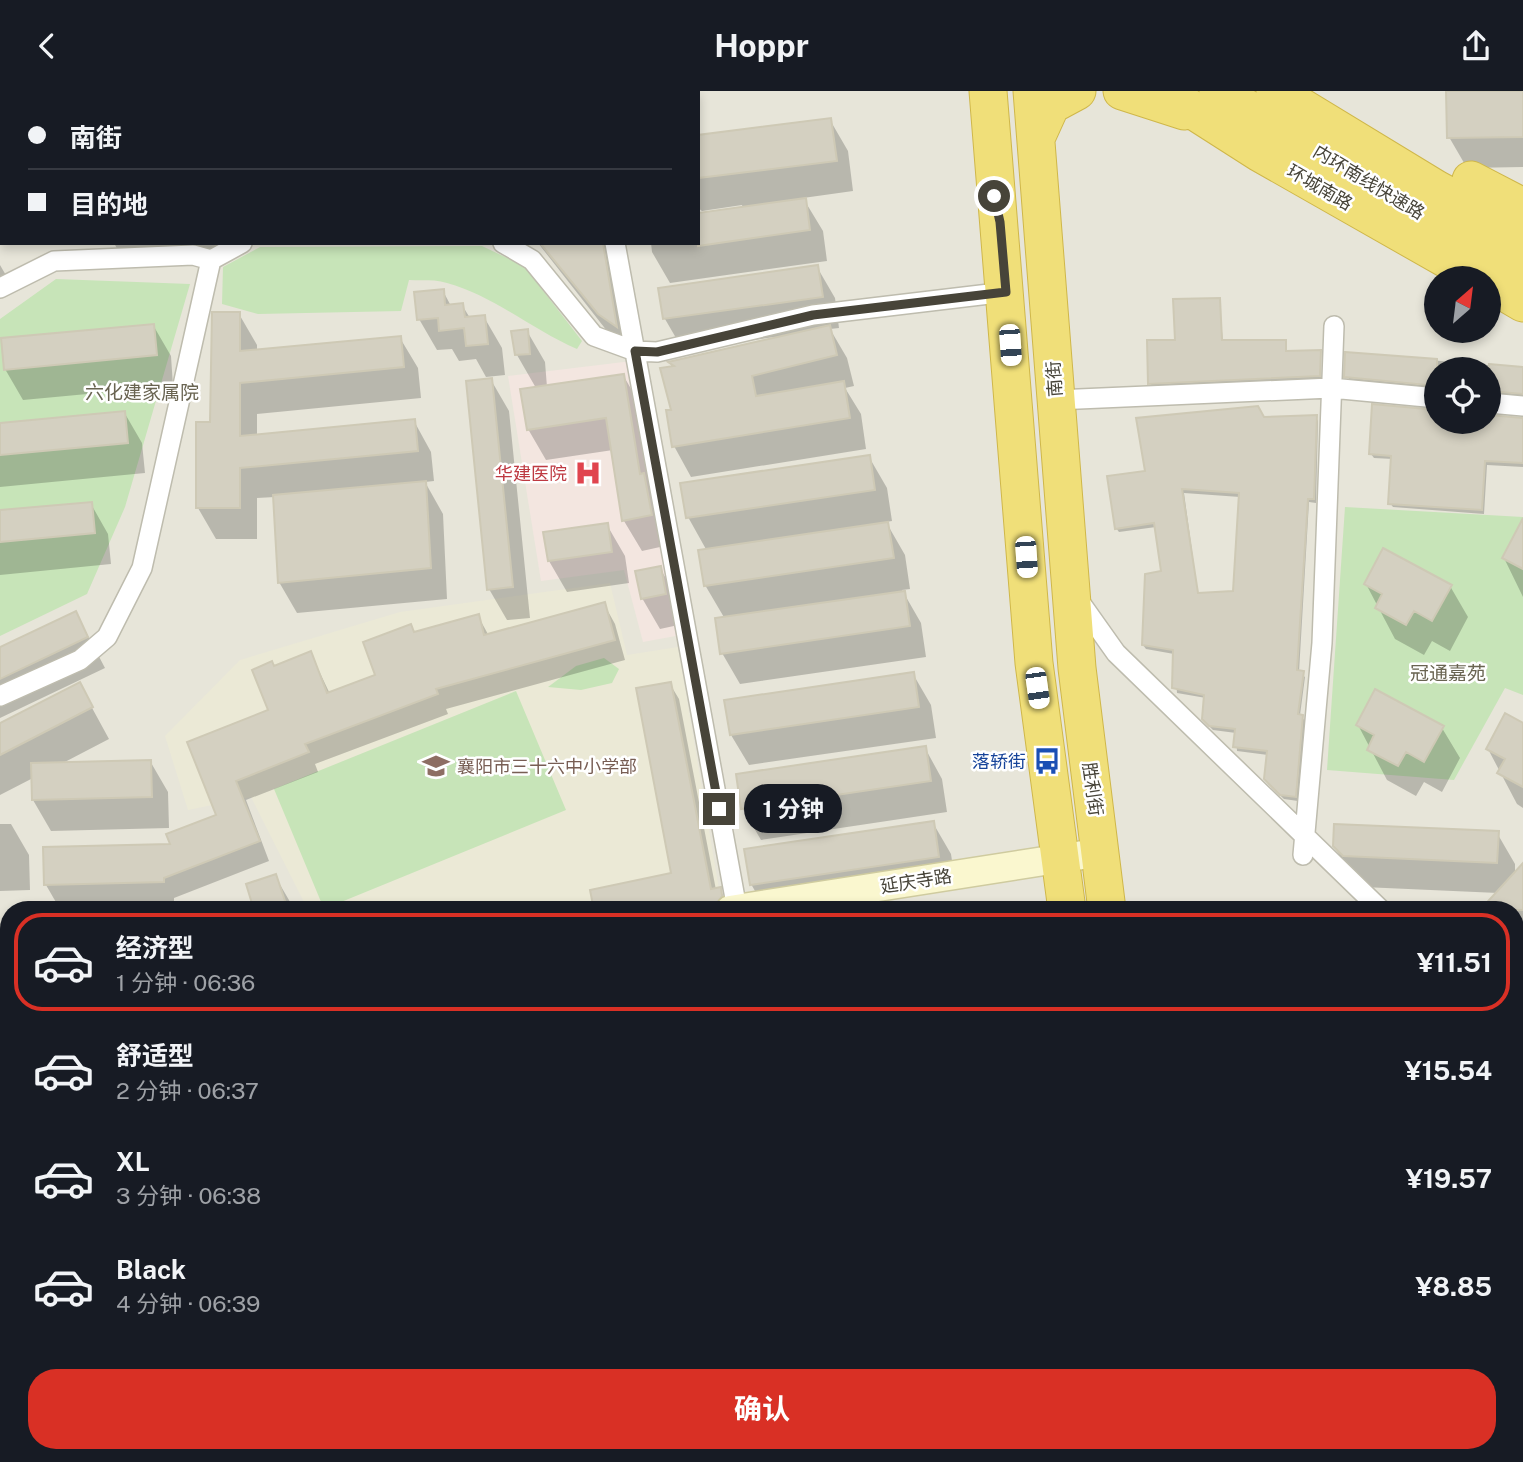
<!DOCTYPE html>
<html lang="zh">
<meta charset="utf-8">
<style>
:root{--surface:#171b24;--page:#20242c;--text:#f1f3f6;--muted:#9ea1a6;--line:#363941;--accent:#d93025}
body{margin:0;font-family:"Public Sans","Noto Sans SC",sans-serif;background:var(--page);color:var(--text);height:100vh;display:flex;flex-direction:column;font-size:26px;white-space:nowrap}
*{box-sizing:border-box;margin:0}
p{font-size:23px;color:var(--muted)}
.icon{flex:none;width:38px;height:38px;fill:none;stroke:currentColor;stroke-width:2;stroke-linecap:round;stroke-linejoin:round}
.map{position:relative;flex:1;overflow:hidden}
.drawer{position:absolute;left:0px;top:810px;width:1524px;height:562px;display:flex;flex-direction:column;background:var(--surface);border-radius:28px 28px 0 0;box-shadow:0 4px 10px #0003}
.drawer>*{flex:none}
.guide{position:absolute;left:0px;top:0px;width:700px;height:154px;box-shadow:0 4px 10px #0003;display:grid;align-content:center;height:154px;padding:0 28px;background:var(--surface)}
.needle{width:46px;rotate:28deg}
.tools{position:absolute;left:1424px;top:175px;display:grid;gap:14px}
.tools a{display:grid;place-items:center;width:77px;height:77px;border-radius:50%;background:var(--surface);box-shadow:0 4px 10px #0003;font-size:35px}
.end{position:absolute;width:32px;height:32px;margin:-16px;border:9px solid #474439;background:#fff;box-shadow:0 0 0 4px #fff}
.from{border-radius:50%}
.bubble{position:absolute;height:49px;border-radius:24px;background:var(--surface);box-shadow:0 4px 10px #0003;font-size:23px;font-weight:700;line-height:49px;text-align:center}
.car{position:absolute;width:21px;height:42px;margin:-21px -10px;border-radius:9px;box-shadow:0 0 5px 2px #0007;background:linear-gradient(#fff 24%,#345 0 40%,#fff 0 76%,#345 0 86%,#fff 0)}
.guide b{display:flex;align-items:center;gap:24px;height:66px;font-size:26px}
.guide b+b{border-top:2px solid var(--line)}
.guide i{width:18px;height:18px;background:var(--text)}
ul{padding:12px 0 0;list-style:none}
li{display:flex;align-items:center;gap:21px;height:98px;margin:0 14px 10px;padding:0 14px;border:4px solid transparent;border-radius:28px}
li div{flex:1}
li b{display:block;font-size:26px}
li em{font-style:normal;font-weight:700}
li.current{border-color:var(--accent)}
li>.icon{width:63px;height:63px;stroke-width:1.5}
.button{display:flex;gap:14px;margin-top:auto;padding:14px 28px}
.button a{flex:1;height:80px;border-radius:28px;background:var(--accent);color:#fff;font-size:28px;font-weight:700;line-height:80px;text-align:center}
header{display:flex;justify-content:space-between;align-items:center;height:91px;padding:0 28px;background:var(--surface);font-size:32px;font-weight:700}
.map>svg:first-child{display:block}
</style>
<header><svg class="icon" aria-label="back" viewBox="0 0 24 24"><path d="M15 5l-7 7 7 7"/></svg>Hoppr<svg class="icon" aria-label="share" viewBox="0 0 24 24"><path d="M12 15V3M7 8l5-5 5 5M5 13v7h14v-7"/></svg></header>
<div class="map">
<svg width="1523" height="1371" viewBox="0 0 1523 1371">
<rect width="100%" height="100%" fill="#f4f3eb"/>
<path fill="#e7e5d9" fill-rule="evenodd" d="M0,0H1523V1371H0ZM2,2H698V152H2ZM1437,187H1489V240H1437ZM1437,278H1489V331H1437ZM9,819H1516V1363H9Z"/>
<path fill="#ebe9d6" d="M610,492L627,564L678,556L721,810L663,819H308L251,706L188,719L165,645L240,569L400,521Z"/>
<path fill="#f3e6e0" d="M632,270L681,544L643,551L624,479L541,490L508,285Z"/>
<path fill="#c7e4b8" d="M482,155L524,175L582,250L577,258C533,239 494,205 447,192C435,188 421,190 409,189L401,220L258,223L222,213L223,176L260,156Z
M56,188L190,193L125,416L87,503L0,545V228Z
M1345,416L1523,426V604L1505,597L1454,689L1327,679Z
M604,567L619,578L612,592L581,599L548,596L576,575Z
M516,600L566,719L324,818L274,698Z
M9,1184V1363H152L126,1371H0V1186Z"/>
<path fill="#0003" fill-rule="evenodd" d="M0,0H60L61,2H2V23Z
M149,0H267V2H150Z
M329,0H550V2H330Z
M1448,0H1523V76L1467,77L1449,46Z
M830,29L848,60L853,100L803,107L823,140L827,170L670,192L652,161L651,152H698L743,118L742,114L702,120L698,117V46Z
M0,52L2,53L1,121H0Z
M114,152H233V160L120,163Z
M538,152H616L633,265L618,254Z
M0,174L7,186L0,190Z
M817,176L835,207L839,237L830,238L847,267L854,295L845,297L861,323L866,358L691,386L674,355L673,277L670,272L775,249L774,246L683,259L665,228L660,198Z
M443,200L451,215L462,214L470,227L484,226L502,257L505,284L486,286L476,268L459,270L452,258L437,259L419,228Z
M1219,208L1223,251L1285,250L1287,262L1320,261L1321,289L1153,297L1150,292L1177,251Z
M239,223L257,254V260L400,247L418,277L421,307L257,323V345L414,330L431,361L434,390L425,391L443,423L447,508L297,522L279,491L275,406L257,407V448H216L198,417L212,333Z
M153,234L171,265L173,295L23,309L5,278Z
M527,240L545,271L547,296L623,284L641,315L669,454L642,460L624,430L613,359L546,369L528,338L536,297L517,264Z
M1347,262L1523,277V308L1489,305V278H1437V298L1349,290Z
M491,289L509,320L530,527L507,529L489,498Z
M124,321L142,352L145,382L0,396V333Z
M1316,326L1318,330L1316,412L1309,411L1299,581L1305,586L1300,624L1305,630L1298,710L1284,708L1268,693L1266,688L1268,664L1237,660L1236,642L1213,639L1206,632L1203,628L1206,607L1177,602L1174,563L1146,558L1143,554L1163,482L1156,436L1119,441L1116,437L1147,381L1263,328ZM1184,402L1240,406L1234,502L1198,503Z
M1523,328V376L1487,374L1484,423L1393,416L1390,412L1393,368L1374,367L1371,363L1437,331Z
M869,366L887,397L892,430L886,431L905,464L910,498L902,499L921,532L926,566L740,593L722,562L725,528L705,494L707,460L688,426Z
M91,413L108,443L111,473L0,484V421Z
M607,434L625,465L629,492L567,501L549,470Z
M1523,435V506L1504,467Z
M660,477L677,507L683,533L660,538L642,507Z
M1366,493L1450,495L1468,526L1450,560L1432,550L1424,564L1395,548Z
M604,513L615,533L625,569L446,618L448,623L315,673L318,681L246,709L269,770L174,807V810L57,813L46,794L173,755L219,725L270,620L274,577L311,563L330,603L377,585L411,535L415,542L478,525L489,545Z
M76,522L105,577L0,627V558Z
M913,583L931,614L936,647L749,674L731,644Z
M79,593L109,648L61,673L150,670L168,701L169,737L51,740L33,709V687L0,704V633Z
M670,593L679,608L716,799L720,798L730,819H596L673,783Z
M1358,634L1442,637L1460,667L1442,701L1424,691L1416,705L1387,689Z
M1523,634V717L1517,713L1488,658Z
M925,657L942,688L947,721L761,749L743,718L738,684Z
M933,732L951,763L956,796L766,819L751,793Z
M0,733H11L29,764L30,799L0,800Z
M1497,742L1515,773V783L1523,777V949L1516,942V819H1482L1498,802L1363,796L1353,786L1334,755Z
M275,785L293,816L294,819H256Z
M0,868L9,883V948L0,937Z
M1516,1010L1523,1011V1090L1516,1089Z
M9,1044V1113L0,1117V1049Z
M9,1137V1159L0,1141Z
M1523,1196V1231L1516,1234V1197Z
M0,1278L9,1280V1338L0,1335Z
M1516,1285L1523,1286V1371H1414V1363H1516Z
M179,1363H346V1371H162Z
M376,1363H454L455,1368L381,1371Z
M479,1363H602V1371L481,1367Z
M629,1363H952L633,1370Z
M984,1363H1020L1023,1371H963H984Z
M1229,1363H1393L1397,1371H1229Z"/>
<path fill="#d4d0c1" stroke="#cec9b5" stroke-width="2" fill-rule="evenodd" d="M1446,0H1523V46L1447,47Z
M831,27L837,70L698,87V44Z
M806,107L810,139L698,155V122Z
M540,152H603L617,236L598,223Z
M818,174L823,206L663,228L658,197Z
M444,198L445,214L463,212L465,226L485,224L488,253L466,255L464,237L439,240L438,227L417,229L414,201Z
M1220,207L1222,249H1286V260L1321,259L1320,285L1148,293L1147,249H1175L1173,208Z
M212,221H240V260L401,245L404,276L240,292V345L415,328L418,360L240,377V417H196V331H210Z
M154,233L157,264L4,279L1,247Z
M830,234L837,264L752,285L756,305L844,290L850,327L672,356L666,319H671L660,277L674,275L668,271Z
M528,238L530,263L515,264L511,240Z
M1345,261L1437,268V295L1344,286Z
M1489,273L1523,276V303L1489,300Z
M624,283L640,383L644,382L652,424L622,430L606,327L527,339L520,298Z
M492,287L513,496L487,499L466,290Z
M1372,313L1437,319V331H1489V324L1523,327V372L1485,370L1482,419L1388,413L1391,365L1369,363Z
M1258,315L1264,326L1317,324L1314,408H1308L1297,579L1304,580L1298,623L1303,624L1296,706L1280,704L1264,688L1267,660L1233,656L1235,638L1209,635L1202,628L1204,604L1172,597L1173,559L1142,554L1145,483L1161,480L1154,432L1115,438L1107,385L1145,380L1136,327ZM1182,398L1239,402L1233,500L1198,502Z
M125,320L128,352L0,364V332Z
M870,364L875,399L686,427L680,392Z
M426,390L431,477L278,492L273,404Z
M92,411L95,442L0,451V419Z
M1523,427V478L1502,467Z
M888,431L894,467L704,495L698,459Z
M608,432L612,461L548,470L543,441Z
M1383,457L1452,494L1432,530L1414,520L1406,534L1375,517L1382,503L1364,493Z
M661,475L666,503L641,508L635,480Z
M905,500L910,535L720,563L715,527Z
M605,511L615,549L436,598L438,603L305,653L309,661L236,690L260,750L164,787V791L44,794L43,756L170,753L166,743L216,724L187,651L268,619L252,579L272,570L274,575L311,560L327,602L375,584L363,551L411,533L414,541L479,523L484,544Z
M76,520L88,546L0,588V556Z
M914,581L919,616L730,644L724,609Z
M80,591L93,616L0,664V632Z
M671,591L711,798L721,796L722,805L714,817L706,819H594L590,799L671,782L636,597Z
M1375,598L1444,635L1424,671L1406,661L1398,675L1367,659L1374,644L1356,634Z
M1505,622L1523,632V696L1497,682L1505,668L1486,658Z
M926,655L931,690L741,718L736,683Z
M151,669L152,706L32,709L31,672Z
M934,730L939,766L750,794L744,758Z
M1334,733L1499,740L1497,772L1343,765L1333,755Z
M1523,772V819H1480Z
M276,783L288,819H254L246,793Z"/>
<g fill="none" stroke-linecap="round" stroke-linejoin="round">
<defs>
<path id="street" d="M282,0V2
M588,0V2
M503,152L532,169L594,245L635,260L657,261L813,224L1006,201
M615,152L737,818
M0,197L54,170L193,164L211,169L242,152
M1056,309L1331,297L1437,307
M1489,312L1523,315
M1077,507L1116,562L1381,819
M0,605L80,569L107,546L142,477L211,169
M1303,764L1322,552L1334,235
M1516,949L1523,956
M1516,1227L1523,1228
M1516,1267L1523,1268"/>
<path id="secondary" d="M730,819L1102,761
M0,1100L9,1096"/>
<path id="highway" d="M988,0L1034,572L1067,819
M1032,0L1077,577L1107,819
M1122,0L1184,20
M1163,0L1260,62L1480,187
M1218,0L1424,124L1523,179
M1275,0L1436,98L1523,145
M1036,47L1051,14L1077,0
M1471,89L1523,116
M1489,192L1523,212
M1081,1363V1371
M1121,1371V1363"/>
</defs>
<use href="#street" stroke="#bebcae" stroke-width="22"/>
<use href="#secondary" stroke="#cfcb9f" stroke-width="31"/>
<use href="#highway" stroke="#cfb74a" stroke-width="39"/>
<use href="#street" stroke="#fff" stroke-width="19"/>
<use href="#secondary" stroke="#faf7cf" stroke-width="28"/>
<use href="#highway" stroke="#f0df79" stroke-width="37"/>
</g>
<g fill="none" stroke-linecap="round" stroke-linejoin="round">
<path stroke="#474439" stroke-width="9" d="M719,718L635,260L657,261L813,224L1006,201L1000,131L994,105"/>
</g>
<defs>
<symbol id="hospital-bare" viewBox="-9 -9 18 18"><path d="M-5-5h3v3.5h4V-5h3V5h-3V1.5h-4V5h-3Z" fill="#e0444e" stroke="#fff" stroke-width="2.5" paint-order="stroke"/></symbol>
<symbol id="bus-bare" viewBox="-9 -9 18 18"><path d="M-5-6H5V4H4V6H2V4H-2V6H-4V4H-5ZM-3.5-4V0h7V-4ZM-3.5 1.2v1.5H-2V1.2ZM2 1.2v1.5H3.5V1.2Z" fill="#1a4fb4" stroke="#fff" stroke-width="2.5" paint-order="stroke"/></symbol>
<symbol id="school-bare" viewBox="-9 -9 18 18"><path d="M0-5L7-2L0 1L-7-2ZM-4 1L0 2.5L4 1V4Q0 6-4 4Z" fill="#8d6e63" stroke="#fff" stroke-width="2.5" paint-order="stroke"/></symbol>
</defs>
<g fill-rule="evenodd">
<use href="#hospital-bare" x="569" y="363" width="38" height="38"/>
<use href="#bus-bare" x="1028" y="651" width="38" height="38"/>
<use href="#school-bare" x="417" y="656" width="38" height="38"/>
</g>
<g text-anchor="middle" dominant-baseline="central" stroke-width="5" stroke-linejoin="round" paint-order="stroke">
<g font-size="18" fill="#474439" stroke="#fff">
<text transform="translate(1369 91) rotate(31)">内环南线快速路</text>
<text transform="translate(1320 96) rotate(30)">环城南路</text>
<text transform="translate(1054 288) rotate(-94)">南街</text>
<text transform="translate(1093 698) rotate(82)">胜利街</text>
<text transform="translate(916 790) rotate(-9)">延庆寺路</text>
</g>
<g font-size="18" fill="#be3a42" stroke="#fff" text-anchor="end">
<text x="567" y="382">华建医院</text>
</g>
<g font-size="18" fill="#164399" stroke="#fff" text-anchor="end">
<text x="1026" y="670">落轿街</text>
</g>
<g font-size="18" fill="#785e54" stroke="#fff" text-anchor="start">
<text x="457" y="675">襄阳市三十六中小学部</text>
</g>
<g font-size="19" fill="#696451" stroke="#fff">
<text x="142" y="301">六化建家属院</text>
<text x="1448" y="582">冠通嘉苑</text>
</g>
</g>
</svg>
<div class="tools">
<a><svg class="needle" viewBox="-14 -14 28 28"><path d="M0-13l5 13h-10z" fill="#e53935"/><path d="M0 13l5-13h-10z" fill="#9ea1a6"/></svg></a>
<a><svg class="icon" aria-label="locate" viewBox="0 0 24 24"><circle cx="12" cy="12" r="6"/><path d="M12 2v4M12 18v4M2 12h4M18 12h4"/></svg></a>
</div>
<i class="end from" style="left:994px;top:105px"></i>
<i class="end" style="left:719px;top:718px"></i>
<div class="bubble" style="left:744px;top:693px;width:98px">1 分钟</div>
<i class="car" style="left:1010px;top:254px;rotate:176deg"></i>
<i class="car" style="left:1026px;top:466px;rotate:176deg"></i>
<i class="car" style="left:1037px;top:597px;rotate:172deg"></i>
<div class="guide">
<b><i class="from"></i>南街</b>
<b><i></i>目的地</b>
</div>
<section class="drawer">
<ul>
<li class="current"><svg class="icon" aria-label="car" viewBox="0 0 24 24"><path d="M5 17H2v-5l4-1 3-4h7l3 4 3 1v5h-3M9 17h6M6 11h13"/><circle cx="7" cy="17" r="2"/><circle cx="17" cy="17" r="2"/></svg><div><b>经济型</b><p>1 分钟 · 06:36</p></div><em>¥11.51</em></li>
<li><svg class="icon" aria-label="car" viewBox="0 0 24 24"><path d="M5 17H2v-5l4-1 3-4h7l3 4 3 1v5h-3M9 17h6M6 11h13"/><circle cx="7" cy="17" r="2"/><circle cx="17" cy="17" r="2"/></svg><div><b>舒适型</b><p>2 分钟 · 06:37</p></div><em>¥15.54</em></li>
<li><svg class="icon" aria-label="car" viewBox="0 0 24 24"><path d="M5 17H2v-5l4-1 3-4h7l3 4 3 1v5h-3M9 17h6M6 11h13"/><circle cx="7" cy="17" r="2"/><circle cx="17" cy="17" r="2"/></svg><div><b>XL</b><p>3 分钟 · 06:38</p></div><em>¥19.57</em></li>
<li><svg class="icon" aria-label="car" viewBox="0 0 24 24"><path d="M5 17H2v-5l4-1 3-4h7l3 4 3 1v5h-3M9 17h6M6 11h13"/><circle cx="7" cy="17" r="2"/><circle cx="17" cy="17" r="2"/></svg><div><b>Black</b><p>4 分钟 · 06:39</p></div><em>¥8.85</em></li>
</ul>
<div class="button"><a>确认</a></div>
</section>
</div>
